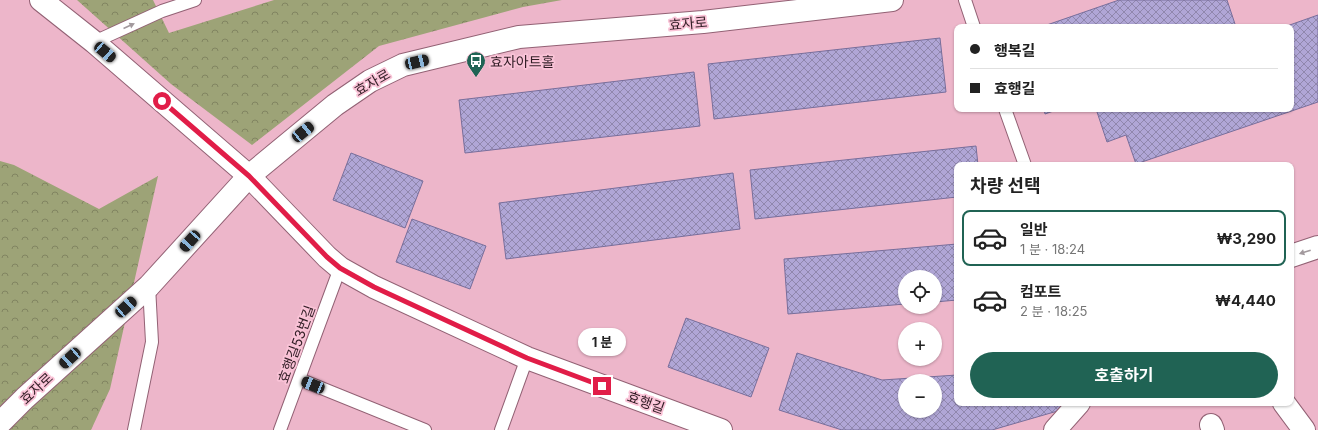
<!DOCTYPE html>
<html lang="ko">
<meta charset="utf-8">
<style>
:root{--surface:#fff;--page:#f2f2f2;--text:#222;--muted:#767676;--line:#e0e0e0;--accent:#206354}
body{margin:0;font-family:Inter,"Noto Sans KR",sans-serif;background:var(--page);color:var(--text);height:100vh;display:flex;flex-direction:column;font-size:15px;white-space:nowrap}
*{box-sizing:border-box;margin:0}
p{font-size:13px;color:var(--muted)}
.icon{flex:none;width:22px;height:22px;fill:none;stroke:currentColor;stroke-width:2;stroke-linecap:round;stroke-linejoin:round}
.map{position:relative;flex:1;overflow:hidden}
.drawer{position:absolute;left:954px;top:162px;width:340px;height:244px;display:flex;flex-direction:column;background:var(--surface);border-radius:8px;box-shadow:0 1px 3px #0004}
.drawer>*{flex:none}
.hud{position:absolute;left:954px;top:24px;width:340px;height:88px;border-radius:8px;box-shadow:0 1px 3px #0004;display:grid;align-content:center;height:88px;padding:0 16px;background:var(--surface)}
.tools{position:absolute;left:898px;top:270px;display:grid;gap:8px}
.tools a{display:grid;place-items:center;width:44px;height:44px;border-radius:50%;background:var(--surface);box-shadow:0 1px 3px #0004;font-size:20px}
.end{position:absolute;width:18px;height:18px;margin:-9px;border:5px solid #e11d48;background:#fff;box-shadow:0 0 0 2px #fff}
.from{border-radius:50%}
.bubble{position:absolute;height:28px;border-radius:14px;background:var(--surface);box-shadow:0 1px 3px #0004;font-size:13px;font-weight:700;line-height:28px;text-align:center}
.car{position:absolute;width:12px;height:24px;margin:-12px -6px;border-radius:5px;box-shadow:0 0 3px 1px #0007;background:linear-gradient(#222 24%,#8ab4d8 0 40%,#222 0 76%,#8ab4d8 0 86%,#222 0)}
.hud b{display:flex;align-items:center;gap:14px;height:38px;font-size:15px}
.hud b+b{border-top:1px solid var(--line)}
.hud i{width:10px;height:10px;background:var(--text)}
ul{padding:0;list-style:none}
li{display:flex;align-items:center;gap:12px;height:56px;margin:0 8px 6px;padding:0 8px;border:2px solid transparent;border-radius:8px}
li div{flex:1}
li b{display:block;font-size:15px}
li em{font-style:normal;font-weight:700}
li.selected{border-color:var(--accent)}
li>.icon{width:36px;height:36px;stroke-width:1.5}
h2{padding:0 16px;font-size:18px;line-height:48px}
.cta{display:flex;gap:8px;margin-top:auto;padding:8px 16px}
.cta a{flex:1;height:46px;border-radius:24px;background:var(--accent);color:#fff;font-size:16px;font-weight:700;line-height:46px;text-align:center}
.map>svg:first-child{display:block}
</style>
<div class="map">
<svg width="1318" height="430" viewBox="0 0 1318 430">
<defs>
<pattern id="forest-crowns" width="20" height="18" patternUnits="userSpaceOnUse"><rect width="20" height="18" fill="#9da377"/><path d="M2 6a3 3 0 1 1 6 0M12 15a3 3 0 1 1 6 0" fill="none" stroke="#818461"/></pattern>
<pattern id="building-cross-hatch" width="8" height="8" patternUnits="userSpaceOnUse"><rect width="8" height="8" fill="#b0a6d6"/><path d="M0 0l8 8M0 8l8-8" fill="none" stroke="#9087ad"/></pattern>
</defs>
<rect width="100%" height="100%" fill="#edb6ca"/>
<path fill="url(#forest-crowns)" d="M77,0H153L169,33L274,0H562L523,7L379,46L252,145L171,84Z
M0,161L14,165L99,209L158,176L110,389L91,430H0Z"/>
<path fill="url(#building-cross-hatch)" stroke="#786e9b" fill-rule="evenodd" d="M1119,0H1227L1236,27H1041Z
M1318,15V102L1136,164L1126,135L1107,142L1096,109H1291V27H1284Z
M940,38L946,92L714,119L708,64Z
M694,72L700,126L465,153L459,100Z
M1044,109H1059L1045,114Z
M976,146L978,165H957V197L755,219L750,170Z
M351,153L423,181L405,228L333,200Z
M733,173L740,229L506,259L499,203Z
M412,219L486,246L470,289L396,262Z
M957,244V300L935,302V277H905V304L788,314L784,259Z
M686,318L769,348L751,397L668,367Z
M797,353L882,380L957,375V403H1067L1068,408L992,430H842L779,410ZM905,381H935V411H905Z"/>
<g fill="none" stroke-linecap="round" stroke-linejoin="round">
<defs>
<path id="service" d="M965,0L974,27
M94,42L162,11L195,0
M1005,109L1025,165
M299,379L425,430
M134,430L152,342L149,286
M280,430L340,268
M501,430L527,358"/>
<path id="minor" d="M41,0L94,42L249,176L327,257L340,268L374,287L527,358L721,430
M1291,256L1318,247
M1284,403L1304,430
M1211,425L1213,430
M1055,430L1079,403"/>
<path id="tertiary" d="M0,423L25,398L149,286L249,176L335,105L370,81L403,65L519,37L703,22L892,0"/>
</defs>
<use href="#service" stroke="#926174" stroke-width="14"/>
<use href="#minor" stroke="#926174" stroke-width="24"/>
<use href="#tertiary" stroke="#926174" stroke-width="24"/>
<use href="#service" stroke="#fff" stroke-width="12"/>
<use href="#minor" stroke="#fff" stroke-width="22"/>
<use href="#tertiary" stroke="#fff" stroke-width="22"/>
</g>
<defs><path id="oneway-solid" d="M-6-.8H1V-3.2L6.5 0L1 3.2V.8H-6Z"/></defs>
<g fill="#a2999d">
<use href="#oneway-solid" transform="translate(129 26) rotate(-24)"/>
<use href="#oneway-solid" transform="translate(1305 252) rotate(162)"/>
</g>
<g fill="none" stroke-linecap="round" stroke-linejoin="round">
<path stroke="#e11d48" stroke-width="5" d="M162,101L249,176L327,257L340,268L374,287L527,358L602,386"/>
</g>
<defs>
<symbol id="bus-pin" viewBox="-11 -11 22 30"><path d="M0 17L-7.5 6A9.5 9.5 0 1 1 7.5 6Z" fill="#206354" stroke="#fac3d7"/><path d="M-5-6H5V4H4V6H2V4H-2V6H-4V4H-5ZM-3.5-4V0h7V-4ZM-3.5 1.2v1.5H-2V1.2ZM2 1.2v1.5H3.5V1.2Z" fill="#fff"/></symbol>
</defs>
<g fill-rule="evenodd">
<use href="#bus-pin" x="465" y="50" width="22" height="30"/>
</g>
<g text-anchor="middle" dominant-baseline="central" stroke-width="3.5" stroke-linejoin="round" paint-order="stroke">
<g font-size="14" fill="#311d25" stroke="#fac3d7">
<text transform="translate(688 23) rotate(-5)">효자로</text>
<text transform="translate(372 82) rotate(-30)">효자로</text>
<text transform="translate(296 344) rotate(-70)">효행길53번길</text>
<text transform="translate(36 388) rotate(-43)">효자로</text>
<text transform="translate(646 402) rotate(20)">효행길</text>
</g>
<g font-size="14" fill="#311d25" stroke="#fac3d7" text-anchor="start">
<text x="490" y="61">효자아트홀</text>
</g>
</g>
</svg>
<div class="tools">
<a><svg class="icon" aria-label="locate" viewBox="0 0 24 24"><circle cx="12" cy="12" r="6"/><path d="M12 2v4M12 18v4M2 12h4M18 12h4"/></svg></a>
<a>+</a>
<a>−</a>
</div>
<i class="end from" style="left:162px;top:101px"></i>
<i class="end" style="left:602px;top:386px"></i>
<div class="bubble" style="left:578px;top:328px;width:48px">1 분</div>
<i class="car" style="left:105px;top:52px;rotate:131deg"></i>
<i class="car" style="left:417px;top:62px;rotate:77deg"></i>
<i class="car" style="left:303px;top:132px;rotate:51deg"></i>
<i class="car" style="left:190px;top:241px;rotate:222deg"></i>
<i class="car" style="left:126px;top:307px;rotate:48deg"></i>
<i class="car" style="left:70px;top:358px;rotate:228deg"></i>
<i class="car" style="left:313px;top:385px;rotate:292deg"></i>
<div class="hud">
<b><i class="from"></i>행복길</b>
<b><i></i>효행길</b>
</div>
<section class="drawer">
<h2>차량 선택</h2>
<ul>
<li class="selected"><svg class="icon" aria-label="car" viewBox="0 0 24 24"><path d="M5 17H2v-5l4-1 3-4h7l3 4 3 1v5h-3M9 17h6M6 11h13"/><circle cx="7" cy="17" r="2"/><circle cx="17" cy="17" r="2"/></svg><div><b>일반</b><p>1 분 · 18:24</p></div><em>₩3,290</em></li>
<li><svg class="icon" aria-label="car" viewBox="0 0 24 24"><path d="M5 17H2v-5l4-1 3-4h7l3 4 3 1v5h-3M9 17h6M6 11h13"/><circle cx="7" cy="17" r="2"/><circle cx="17" cy="17" r="2"/></svg><div><b>컴포트</b><p>2 분 · 18:25</p></div><em>₩4,440</em></li>
</ul>
<div class="cta"><a>호출하기</a></div>
</section>
</div>
